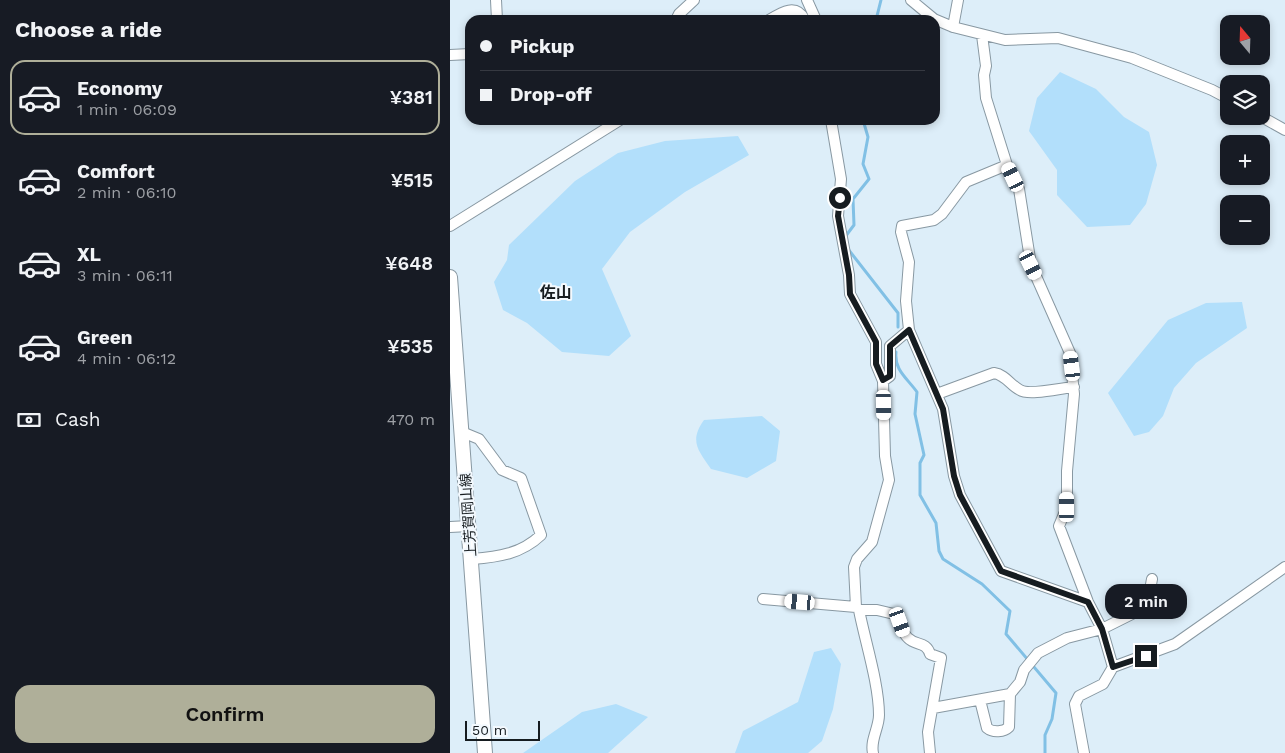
<!DOCTYPE html>
<meta charset="utf-8">
<style>
:root{--surface:#171b24;--page:#242831;--text:#f1f3f6;--muted:#9ea1a6;--line:#363941;--accent:#afaf99}
body{margin:0;font-family:"Work Sans","Noto Sans JP",sans-serif;background:var(--page);color:var(--text);height:100vh;display:flex;flex-direction:column;font-size:19px;white-space:nowrap}
*{box-sizing:border-box;margin:0}
p{font-size:16px;color:var(--muted)}
.icon{flex:none;width:28px;height:28px;fill:none;stroke:currentColor;stroke-width:2;stroke-linecap:round;stroke-linejoin:round}
.map{position:relative;flex:1;overflow:hidden}
.sheet{display:flex;flex-direction:column;background:var(--surface);width:450px}
.sheet>*{flex:none}
.top-card{position:absolute;left:15px;top:15px;width:475px;height:110px;border-radius:15px;box-shadow:0 2px 8px #0003;display:grid;align-content:center;height:110px;padding:0 15px;background:var(--surface)}
.needle{width:32px;rotate:341deg}
.fabs{position:absolute;left:770px;top:15px;display:grid;gap:10px}
.fabs a{display:grid;place-items:center;width:50px;height:50px;border-radius:10px;background:var(--surface);box-shadow:0 2px 8px #0003;font-size:25px}
.scale{position:absolute;left:15px;bottom:12px;width:75px;box-sizing:border-box;padding-left:5px;border:2px solid #161c20;border-top:0;font-size:14px;line-height:18px;white-space:nowrap;color:#161c20;-webkit-text-stroke:4px #f3f9fe;paint-order:stroke}
.end{position:absolute;width:22px;height:22px;margin:-11px;border:6px solid #161c20;background:#fff;box-shadow:0 0 0 2px #fff}
.from{border-radius:50%}
.bubble{position:absolute;height:35px;border-radius:15px;background:var(--surface);box-shadow:0 2px 8px #0003;font-size:16px;font-weight:600;line-height:35px;text-align:center}
.car{position:absolute;width:15px;height:30px;margin:-15px -8px;border-radius:6px;box-shadow:0 0 4px 1px #0007;background:linear-gradient(#fff 24%,#345 0 40%,#fff 0 76%,#345 0 86%,#fff 0)}
.top-card b{display:flex;align-items:center;gap:18px;height:48px;font-size:19px}
.top-card b+b{border-top:1px solid var(--line)}
.top-card i{width:12px;height:12px;background:var(--text)}
ul{padding:0;list-style:none}
li{display:flex;align-items:center;gap:15px;height:75px;margin:0 10px 8px;padding:0 5px;border:2px solid transparent;border-radius:15px}
li div{flex:1}
li b{display:block;font-size:19px}
li em{font-style:normal;font-weight:600}
li.current{border-color:var(--accent)}
li>.icon{width:45px;height:45px;stroke-width:1.5}
h2{padding:0 15px;font-size:22px;line-height:60px}
.pay{display:flex;align-items:center;gap:12px;height:55px;padding:0 15px;font-size:19px}
.pay p{margin-inline-start:auto}
.action{display:flex;gap:10px;margin-top:auto;padding:10px 15px}
.action a{flex:1;height:58px;border-radius:15px;background:var(--accent);color:#111;font-size:20px;font-weight:600;line-height:58px;text-align:center}
main{display:flex;flex:1;min-height:0}
.map>svg:first-child{display:block}
</style>
<main>
<section class="sheet">
<h2>Choose a ride</h2>
<ul>
<li class="current"><svg class="icon" aria-label="car" viewBox="0 0 24 24"><path d="M5 17H2v-5l4-1 3-4h7l3 4 3 1v5h-3M9 17h6M6 11h13"/><circle cx="7" cy="17" r="2"/><circle cx="17" cy="17" r="2"/></svg><div><b>Economy</b><p>1 min · 06:09</p></div><em>¥381</em></li>
<li><svg class="icon" aria-label="car" viewBox="0 0 24 24"><path d="M5 17H2v-5l4-1 3-4h7l3 4 3 1v5h-3M9 17h6M6 11h13"/><circle cx="7" cy="17" r="2"/><circle cx="17" cy="17" r="2"/></svg><div><b>Comfort</b><p>2 min · 06:10</p></div><em>¥515</em></li>
<li><svg class="icon" aria-label="car" viewBox="0 0 24 24"><path d="M5 17H2v-5l4-1 3-4h7l3 4 3 1v5h-3M9 17h6M6 11h13"/><circle cx="7" cy="17" r="2"/><circle cx="17" cy="17" r="2"/></svg><div><b>XL</b><p>3 min · 06:11</p></div><em>¥648</em></li>
<li><svg class="icon" aria-label="car" viewBox="0 0 24 24"><path d="M5 17H2v-5l4-1 3-4h7l3 4 3 1v5h-3M9 17h6M6 11h13"/><circle cx="7" cy="17" r="2"/><circle cx="17" cy="17" r="2"/></svg><div><b>Green</b><p>4 min · 06:12</p></div><em>¥535</em></li>
</ul>
<div class="pay"><svg class="icon" aria-label="cash" viewBox="0 0 24 24"><path d="M3 7h18v10H3z"/><circle cx="12" cy="12" r="2"/></svg>Cash<p>470 m</p></div>
<div class="action"><a>Confirm</a></div>
</section>
<div class="map">
<svg width="835" height="753" viewBox="0 0 835 753">
<rect width="100%" height="100%" fill="#ddeef9"/>
<path fill="#b2dffb" d="M610,72L646,89L674,117L699,132L707,165L696,204L680,225L637,227L607,195V170L579,131L587,98Z
M288,136L299,155L235,192L180,232L152,269L181,336L159,356L112,352L77,323L53,310L44,282L57,260L59,245L125,181L168,153L215,141Z
M792,302L797,328L746,363L724,388L713,416L699,432L684,436L658,393L718,320L756,303Z
M312,416L330,431L326,461L297,478L261,469C248,450 239,441 254,420Z
M381,648L391,664L383,709L372,741L358,753H285L293,731L348,702L364,652Z
M166,704L198,717L158,753H73L132,712Z"/>
<g fill="none" stroke-linecap="round" stroke-linejoin="round">
<path stroke="#81c0e5" stroke-width="3" d="M426,20L431,0
M395,237L404,225L403,199L419,179L413,164L418,137L413,120
M398,249L448,313V327
M446,352C444,370 457,378 467,392L465,414L474,455L470,463V495L486,523L489,551L493,559L532,584L560,611L556,634L606,693L602,719L595,735V753"/>
<defs>
<path id="street" d="M46,0L47,20
M357,0L366,20
M461,0L484,19L503,27L555,40L608,38L682,58L762,90L779,99
M226,20L229,14L244,0
M319,20C332,12 346,3 355,20
M503,27L508,0
M532,35L536,66L534,75L536,98L557,165L569,189L581,265L620,353L624,394L617,471V507L609,526L638,602L652,629L663,667
M0,55L20,54
M810,116L835,130
M381,120L391,179L388,216L399,275L400,294L426,342V364L433,381L435,456L439,480L422,542L407,559L404,567L406,607L409,610C415,641 429,684 429,715C429,728 420,740 423,753
M0,226L170,120
M459,330L456,301L459,262L451,232L452,226L484,220L492,214L516,182L557,165
M433,381L440,376V346L459,330L493,409L504,476L510,495L551,571L638,602
M487,394L544,373C556,375 560,385 570,390C579,396 611,388 624,387
M12,432L29,439L52,470L71,478L91,535C71,554 48,557 22,559
M0,527L19,526
M313,599L406,607
M409,610H427L444,614C450,621 452,633 458,638C466,646 476,641 480,654L491,658L478,732L480,753
M530,700L537,728C543,733 554,732 559,727L560,694
M483,708L560,694L570,682L574,670L588,653L617,638L652,629L688,611L698,601L702,579
M634,753L625,704L629,696L653,684L663,667L725,644L835,567"/>
<path id="secondary" d="M0,277L35,753"/>
</defs>
<use href="#street" stroke="#8898a2" stroke-width="12"/>
<use href="#secondary" stroke="#8898a2" stroke-width="16"/>
<use href="#street" stroke="#fff" stroke-width="10"/>
<use href="#secondary" stroke="#fff" stroke-width="14"/>
</g>
<g fill="none" stroke-linecap="round" stroke-linejoin="round">
<path stroke="#161c20" stroke-width="6" d="M390,198L388,216L399,275L400,294L426,342V364L433,380L440,376V346L459,330L493,409L504,476L510,495L551,571L638,602L652,629L663,667L696,656"/>
</g>
<g text-anchor="middle" dominant-baseline="central" stroke-width="4" stroke-linejoin="round" paint-order="stroke">
<g font-size="14" fill="#161c20" stroke="#f3f9fe">
<text transform="translate(18 515) rotate(-94)">上芳賀岡山線</text>
</g>
<g font-size="16" font-weight="bold" fill="#161c20" stroke="#f3f9fe">
<text x="106" y="292">佐山</text>
</g>
</g>
</svg>
<div class="fabs">
<a><svg class="needle" viewBox="-14 -14 28 28"><path d="M0-13l5 13h-10z" fill="#e53935"/><path d="M0 13l5-13h-10z" fill="#9ea1a6"/></svg></a>
<a><svg class="icon" aria-label="layers" viewBox="0 0 24 24"><path d="M12 4l9 5-9 5-9-5zM3 14l9 5 9-5"/></svg></a>
<a>+</a>
<a>−</a>
</div>
<div class="scale">50 m</div>
<i class="end from" style="left:390px;top:198px"></i>
<i class="end" style="left:696px;top:656px"></i>
<div class="bubble" style="left:655px;top:584px;width:82px">2 min</div>
<i class="car" style="left:563px;top:177px;rotate:335deg"></i>
<i class="car" style="left:581px;top:265px;rotate:154deg"></i>
<i class="car" style="left:622px;top:366px;rotate:353deg"></i>
<i class="car" style="left:434px;top:405px;rotate:179deg"></i>
<i class="car" style="left:617px;top:507px;rotate:0deg"></i>
<i class="car" style="left:350px;top:602px;rotate:275deg"></i>
<i class="car" style="left:450px;top:622px;rotate:160deg"></i>
<div class="top-card">
<b><i class="from"></i>Pickup</b>
<b><i></i>Drop-off</b>
</div>
</div>
</main>
